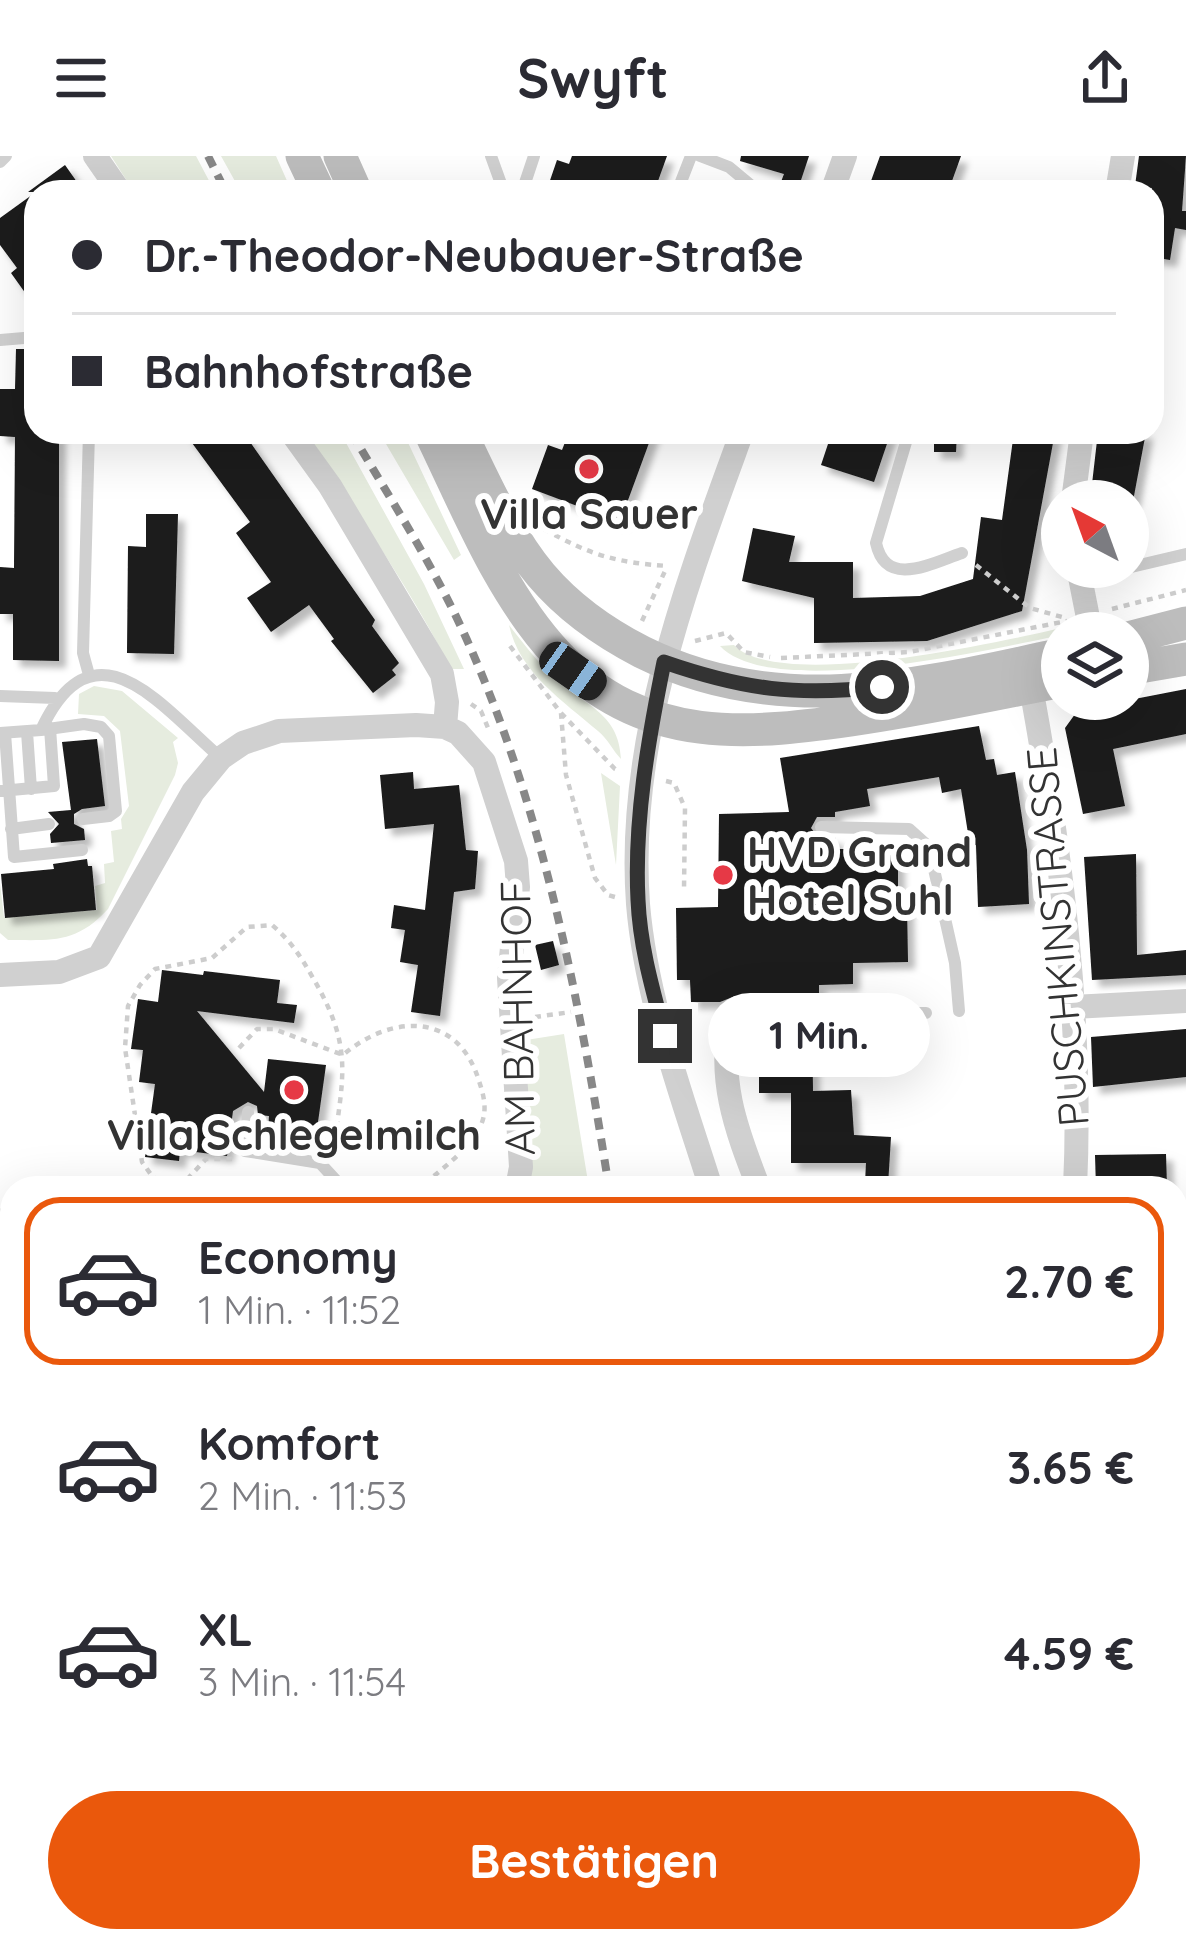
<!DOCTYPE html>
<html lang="de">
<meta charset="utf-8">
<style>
:root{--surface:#fff;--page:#f2f2f3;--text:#2b2b33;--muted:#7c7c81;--line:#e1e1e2;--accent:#ea580c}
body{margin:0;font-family:Quicksand,sans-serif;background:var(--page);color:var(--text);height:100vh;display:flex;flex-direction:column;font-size:45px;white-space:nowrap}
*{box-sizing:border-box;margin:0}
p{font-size:39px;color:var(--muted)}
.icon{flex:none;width:66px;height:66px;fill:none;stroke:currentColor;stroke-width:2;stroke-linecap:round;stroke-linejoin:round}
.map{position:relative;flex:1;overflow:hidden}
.side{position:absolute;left:0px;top:1020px;width:1188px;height:777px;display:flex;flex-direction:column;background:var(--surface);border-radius:36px 36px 0 0;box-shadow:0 12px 48px #0002}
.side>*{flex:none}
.guide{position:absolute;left:24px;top:24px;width:1140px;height:264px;border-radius:36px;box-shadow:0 12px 48px #0002;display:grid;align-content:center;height:264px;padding:0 48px;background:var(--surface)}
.needle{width:78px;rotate:319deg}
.controls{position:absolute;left:1041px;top:324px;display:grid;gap:24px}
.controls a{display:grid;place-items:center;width:108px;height:108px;border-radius:50%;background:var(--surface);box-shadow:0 12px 48px #0002;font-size:60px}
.end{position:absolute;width:54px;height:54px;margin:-27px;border:15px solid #333;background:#fff;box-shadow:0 0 0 6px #fff}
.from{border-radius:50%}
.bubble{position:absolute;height:84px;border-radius:42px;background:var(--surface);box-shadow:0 12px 48px #0002;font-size:39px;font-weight:800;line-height:84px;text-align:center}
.car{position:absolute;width:36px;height:72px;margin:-36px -18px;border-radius:15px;box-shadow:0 0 9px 3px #0007;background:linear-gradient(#222 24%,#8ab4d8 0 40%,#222 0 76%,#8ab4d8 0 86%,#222 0)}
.guide b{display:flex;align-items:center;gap:42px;height:114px;font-size:45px}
.guide b+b{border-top:3px solid var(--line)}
.guide i{width:30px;height:30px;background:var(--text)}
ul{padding:21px 0 0;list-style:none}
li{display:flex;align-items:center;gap:36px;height:168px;margin:0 24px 18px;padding:0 24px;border:6px solid transparent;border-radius:36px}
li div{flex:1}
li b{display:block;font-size:45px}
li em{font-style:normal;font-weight:800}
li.on{border-color:var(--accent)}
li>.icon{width:108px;height:108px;stroke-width:1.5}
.cta{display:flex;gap:24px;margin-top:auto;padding:24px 48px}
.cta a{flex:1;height:138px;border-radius:72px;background:var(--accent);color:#fff;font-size:48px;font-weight:800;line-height:138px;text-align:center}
header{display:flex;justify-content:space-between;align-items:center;height:156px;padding:0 48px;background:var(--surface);font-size:54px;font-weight:800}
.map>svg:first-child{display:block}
</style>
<header><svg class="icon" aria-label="menu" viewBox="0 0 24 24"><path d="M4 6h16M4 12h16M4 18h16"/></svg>Swyft<svg class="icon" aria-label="share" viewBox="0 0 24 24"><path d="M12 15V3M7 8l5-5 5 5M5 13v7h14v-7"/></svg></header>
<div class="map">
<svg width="1186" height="1796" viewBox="0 0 1186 1796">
<defs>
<filter id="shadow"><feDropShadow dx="7" dy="7" stdDeviation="3" flood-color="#0004"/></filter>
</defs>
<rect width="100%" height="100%" fill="#fff"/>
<path fill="#e6ecdf" d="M111,0H196L215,36H134Z
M221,0H276L292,36H241Z
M300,276H340L424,428L464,513H451C408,429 356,353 300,276Z
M379,276H403L461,399L454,404Z
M509,469C523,487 536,504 552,520C582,549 619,555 621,603C613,595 608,583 598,575C563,545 519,516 509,469Z
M1074,469L1062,479C992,493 772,545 720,490L734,489C780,537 1009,484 1074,469Z
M94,530L122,535L178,582L173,586L178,607L175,619L108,753C76,788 52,784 8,784L0,777V727L4,761L97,754L95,730L105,727L104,708L114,706L111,675L122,673L121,663L129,650L120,575L104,560L78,558L79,538Z
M601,617L620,630L616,709Z
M564,878L589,1032H531L526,884Z
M4,1248L12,1447V1785H23V1796H0V1280Z
M1186,1776V1796H1047L1060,1785H1176V1778Z
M472,1785H687V1796H471Z
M846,1785H1000L990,1796H844Z"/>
<path fill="#1a1a1a" filter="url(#shadow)" d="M572,0H667L654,36H546L557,4L569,8Z
M741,0H809L797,36L779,31L784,18L740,5Z
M880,0H961L948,36H867Z
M1139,0H1186L1182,55H1186V74L1175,72L1170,104L1152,101V32L1135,30Z
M65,9L84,36H28Z
M36,36V152L11,117L17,112L0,89V62Z
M16,193H36V276H59V505L13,504V458H0V411L14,412L15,281L0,280V233H15Z
M184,276H243L375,464L372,470L399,507L392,514L396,519L373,537L331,485L334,483L309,449L271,476L247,442L271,426L236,377L250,366Z
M569,276H653L620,366L532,333L548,289L562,294Z
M832,276H891L874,326L821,309Z
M934,276H957L956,296H934Z
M1014,276H1055L1022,455L927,485L814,487V442L742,425L753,372L795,380L789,406H853V442L920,440L973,423L981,361L1002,364Z
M1098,276H1146L1133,345H1106L1092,328Z
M146,358H178L174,498L127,497L128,390L146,391Z
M1186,533V578L1113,593L1125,650L1083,658L1065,572L1078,554Z
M979,570L986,604L994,603L997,619L1015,616L1027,694L1029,748L978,751L976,689L970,690L961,633L942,637L939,621L867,633L870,650L835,656V661H817L811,672L817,680L836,682V693H898V750H907L908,806L853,807V828L819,829V845L812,846H745L735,840L720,846H691L690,824H677L676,752L718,751L719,658L789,656L780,602Z
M97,583L105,650L82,653L74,658V668L84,673L85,684L51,687L50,678L59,668L48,656L71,654L62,586Z
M413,616L414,633L459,629L466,694L478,695L475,733L454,736L440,860L411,856L418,809L400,806L405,774L391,772L394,749L425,754L434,668L385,673L380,619Z
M1136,698L1137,799L1186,794V819L1092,824L1084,701Z
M87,703L88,710H92L96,754L5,762L1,718L54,713L53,708Z
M553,785L559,809L541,814L535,789Z
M162,814L203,819L204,815L280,824L277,847L297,849L294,867L197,855L264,936L268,903L326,909L317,973L297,970L296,981L268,976L269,960L258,959L257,950L248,946L233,955L227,1000L180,994L179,1005L145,1001L155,928L139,926L143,894L131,893L138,843L158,846Z
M759,867H812L813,935L851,934L854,979L891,981L888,1029L865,1027L866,1007H791V937H759Z
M1186,873V921L1093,931L1091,881Z
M1166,998L1167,1032H1096L1095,999Z"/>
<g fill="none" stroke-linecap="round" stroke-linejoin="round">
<path stroke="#cdcdcd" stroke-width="4.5" stroke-dasharray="6 6" stroke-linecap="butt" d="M544,373C590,399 617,407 669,410
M976,409L1030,452L1062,461
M1112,453L1186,434
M642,465L665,415
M695,485L726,477L744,496L770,501
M510,490L561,557L566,619L595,722L608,739L615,741
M781,502L909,496L1067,465
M471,548L481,555L488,572L493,571
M561,557L615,613L620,615
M666,625L674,627L685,652L684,734
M535,861L571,856
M239,892L257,873H274L343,899C391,858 458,855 479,925C484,940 488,955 480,971C467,996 441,1013 420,1032
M169,1032L152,1020L142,1006L125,892L128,850L140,829L155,813L212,802L247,771L272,769C291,785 301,801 313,822C354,892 343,920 333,997
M179,1032L206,1003H232
M0,1053L12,1063
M0,1187V1254
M1181,1479L1186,1509
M834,1785L835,1796"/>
<path stroke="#d0d0d0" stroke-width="12" d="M491,0L504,36
M700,0L729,11L759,36
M0,6L6,0
M522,36L534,0
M677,36L691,0
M0,184L36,181
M89,276L83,497L89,519
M909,276L876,387C886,433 932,407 962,397
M1080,423L1186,398
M0,540L55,542
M41,574L84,568L101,571L109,580L116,655L109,660L83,663
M27,576L31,633
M0,577L41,574C94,460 161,550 221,602
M5,577L14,701L82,694
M1,635L54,630L50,572
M821,671L909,673L929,691L955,807L959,855
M11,673L49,668
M733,856L926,857
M248,956L245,995L320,1007L343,1032
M1176,1552L1186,1550
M1176,1582L1186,1592"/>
<path stroke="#d0d0d0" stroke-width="24" d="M95,0L120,36
M832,36L845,0
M1117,36L1123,0
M291,276L330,330L442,518L447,546L445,571
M1073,345L1082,276
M1078,411L1091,477
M1031,531C1061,696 1083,865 1075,1032
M0,819L59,816L99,801L193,636L221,602L243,587L279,575L416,569L445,571L458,577L484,606L516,705L518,731L509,822L521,1011L517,1032
M1073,851L1186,845
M733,856C715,918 736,974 759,1032
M711,1032C682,940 646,844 638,748C626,584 687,427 742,276
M1176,1187L1186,1188
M1176,1679L1186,1673
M444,1796L445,1785
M1020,1796L1031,1785"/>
<path stroke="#bdbdbd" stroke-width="33" d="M302,0L319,36
M340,0L356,36
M430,276C466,350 500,437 557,498C643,591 751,579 864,562C930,552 996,538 1062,525
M460,276C484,324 506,377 541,419C569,452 603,476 642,496C779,564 920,529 1062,498
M1128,482L1186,467
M1128,513L1186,503"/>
<path stroke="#888" stroke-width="8" stroke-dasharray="12 9" stroke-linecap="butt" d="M208,0L226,36
M351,276C391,344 435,412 467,484C544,656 580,847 609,1032
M695,1785V1796"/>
</g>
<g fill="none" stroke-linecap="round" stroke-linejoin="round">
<path stroke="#333" stroke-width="15" d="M665,880C653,835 640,791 638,744C634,665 648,584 664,506C745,534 796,540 882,531"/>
</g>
<g fill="#e63946" stroke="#fff" stroke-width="4.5">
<circle cx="589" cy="313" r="12"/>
<circle cx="723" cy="719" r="12"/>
<circle cx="294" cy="934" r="12"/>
</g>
<g text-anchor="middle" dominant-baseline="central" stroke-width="12" stroke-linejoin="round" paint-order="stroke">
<g font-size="42" font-weight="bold" fill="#333" stroke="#fff">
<text x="589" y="357">Villa Sauer</text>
<text x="747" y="695" text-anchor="start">HVD Grand<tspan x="747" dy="48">Hotel Suhl</tspan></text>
<text x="294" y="978">Villa Schlegelmilch</text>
</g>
<g font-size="42" fill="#333" stroke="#fff">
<text transform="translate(1057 781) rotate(-95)">PUSCHKINSTRASSE</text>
<text transform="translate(517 862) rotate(-91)">AM BAHNHOF</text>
</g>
</g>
</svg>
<div class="controls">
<a><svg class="needle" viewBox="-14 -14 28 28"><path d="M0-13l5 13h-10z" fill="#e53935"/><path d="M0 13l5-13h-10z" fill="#7c7c81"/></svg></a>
<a><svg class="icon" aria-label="layers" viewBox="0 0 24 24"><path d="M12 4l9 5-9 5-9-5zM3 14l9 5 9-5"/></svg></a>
</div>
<i class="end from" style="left:882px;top:531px"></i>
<i class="end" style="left:665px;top:880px"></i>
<div class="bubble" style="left:708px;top:837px;width:222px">1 Min.</div>
<i class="car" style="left:573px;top:515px;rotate:125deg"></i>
<div class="guide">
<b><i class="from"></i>Dr.-Theodor-Neubauer-Straße</b>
<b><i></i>Bahnhofstraße</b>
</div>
<section class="side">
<ul>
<li class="on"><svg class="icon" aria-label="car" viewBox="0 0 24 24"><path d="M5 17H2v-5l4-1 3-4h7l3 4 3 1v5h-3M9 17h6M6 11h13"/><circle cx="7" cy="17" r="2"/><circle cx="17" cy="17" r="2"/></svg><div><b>Economy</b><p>1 Min. · 11:52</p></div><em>2.70 €</em></li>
<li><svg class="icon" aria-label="car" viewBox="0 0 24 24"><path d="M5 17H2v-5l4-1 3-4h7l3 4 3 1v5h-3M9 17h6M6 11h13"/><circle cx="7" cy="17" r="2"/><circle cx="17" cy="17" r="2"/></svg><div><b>Komfort</b><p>2 Min. · 11:53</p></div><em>3.65 €</em></li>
<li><svg class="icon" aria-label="car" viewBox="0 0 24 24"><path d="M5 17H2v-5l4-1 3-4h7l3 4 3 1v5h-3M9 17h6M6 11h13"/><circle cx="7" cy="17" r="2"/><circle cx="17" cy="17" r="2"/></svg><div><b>XL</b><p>3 Min. · 11:54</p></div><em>4.59 €</em></li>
</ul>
<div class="cta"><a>Bestätigen</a></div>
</section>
</div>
